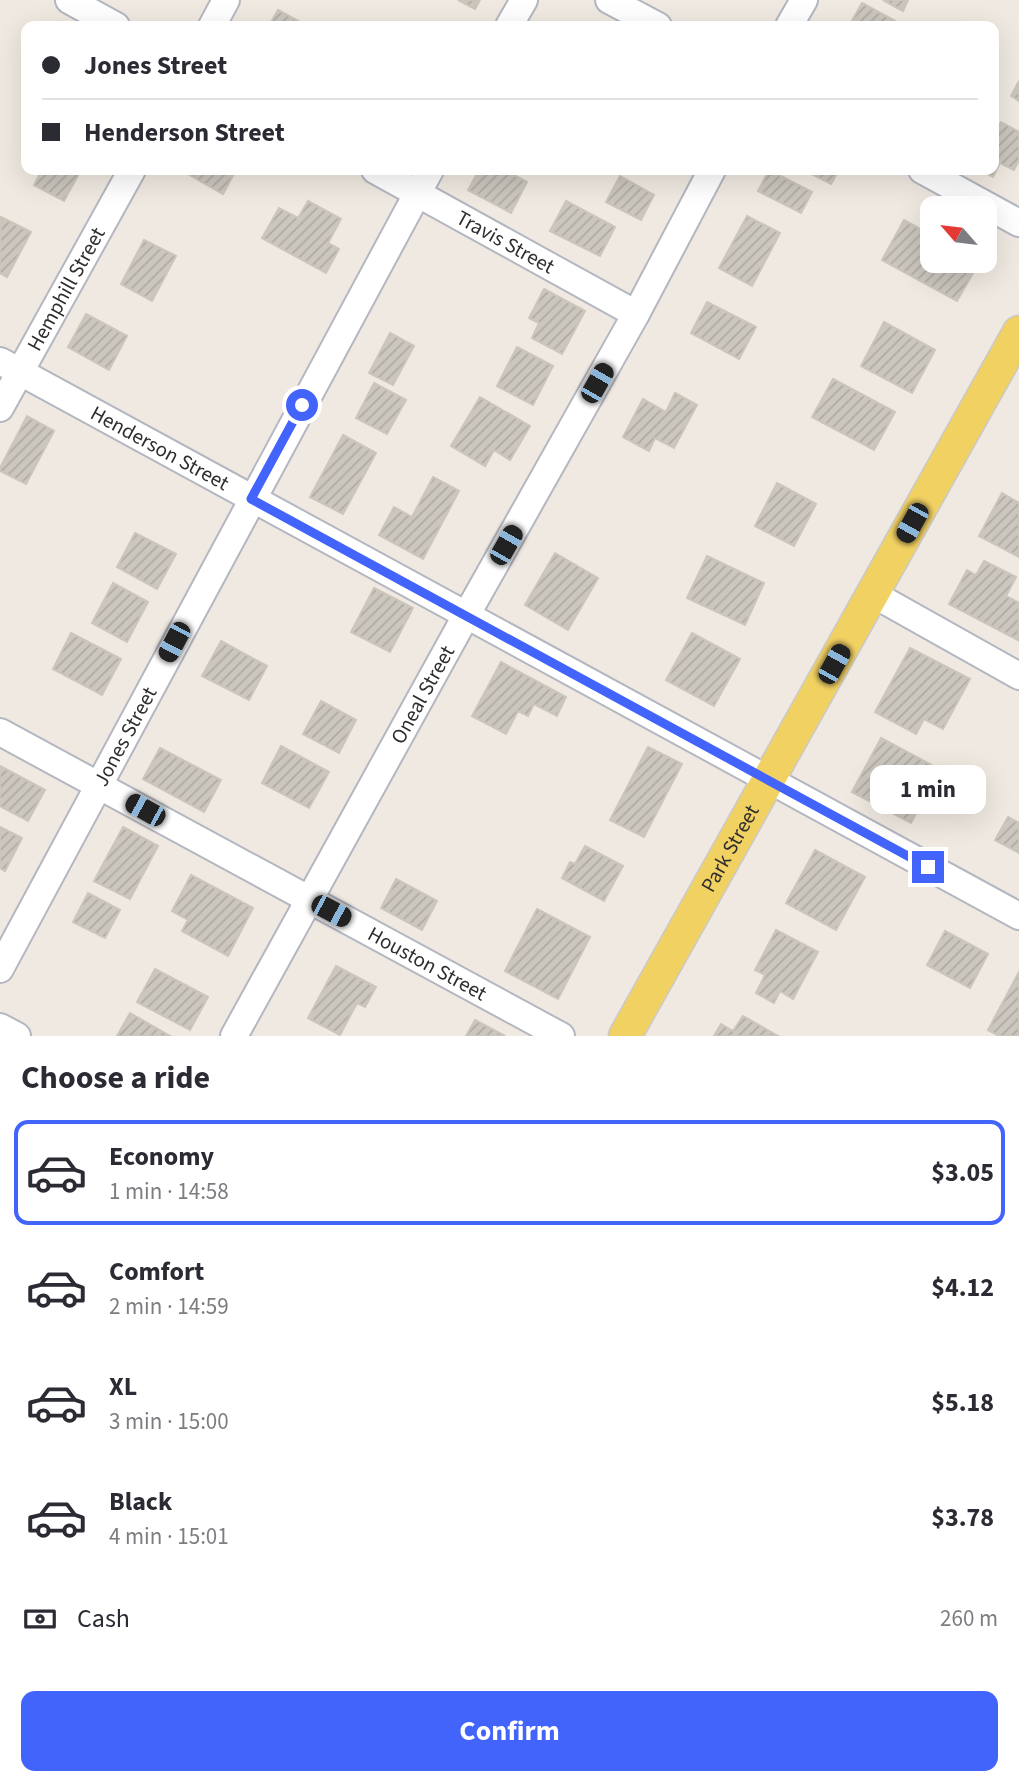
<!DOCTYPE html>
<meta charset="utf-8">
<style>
:root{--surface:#fff;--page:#f2f2f3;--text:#2b2b33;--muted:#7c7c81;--line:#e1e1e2;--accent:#4264fb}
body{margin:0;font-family:"Source Sans 3",sans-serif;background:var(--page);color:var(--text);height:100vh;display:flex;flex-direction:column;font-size:26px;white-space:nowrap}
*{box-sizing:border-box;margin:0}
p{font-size:23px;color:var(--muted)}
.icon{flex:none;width:38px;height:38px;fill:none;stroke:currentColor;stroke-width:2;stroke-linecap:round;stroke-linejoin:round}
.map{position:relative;height:1036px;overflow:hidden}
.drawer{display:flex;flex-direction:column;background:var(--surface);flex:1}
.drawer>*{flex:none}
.banner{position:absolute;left:21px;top:21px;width:978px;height:154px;border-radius:14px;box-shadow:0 7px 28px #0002;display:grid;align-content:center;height:154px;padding:0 21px;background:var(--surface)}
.needle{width:46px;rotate:298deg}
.controls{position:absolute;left:920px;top:196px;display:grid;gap:14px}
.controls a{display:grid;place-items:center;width:77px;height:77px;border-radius:14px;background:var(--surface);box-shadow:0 7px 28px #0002;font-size:35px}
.end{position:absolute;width:32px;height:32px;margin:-16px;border:9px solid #4264fb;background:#fff;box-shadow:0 0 0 4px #fff}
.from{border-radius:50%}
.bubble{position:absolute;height:49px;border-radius:14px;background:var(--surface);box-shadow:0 7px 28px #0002;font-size:23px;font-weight:700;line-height:49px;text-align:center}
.car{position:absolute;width:21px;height:42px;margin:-21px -10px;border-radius:9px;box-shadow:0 0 5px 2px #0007;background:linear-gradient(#222 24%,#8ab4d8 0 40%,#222 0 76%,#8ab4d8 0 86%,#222 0)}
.banner b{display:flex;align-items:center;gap:24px;height:66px;font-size:26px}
.banner b+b{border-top:2px solid var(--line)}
.banner i{width:18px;height:18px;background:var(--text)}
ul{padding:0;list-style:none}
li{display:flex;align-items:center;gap:21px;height:105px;margin:0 14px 10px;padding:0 7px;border:4px solid transparent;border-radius:14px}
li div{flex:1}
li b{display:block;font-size:26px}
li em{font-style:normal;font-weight:700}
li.selected{border-color:var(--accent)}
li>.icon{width:63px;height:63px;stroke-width:1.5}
h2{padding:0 21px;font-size:32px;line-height:84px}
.pay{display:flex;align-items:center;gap:18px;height:77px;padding:0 21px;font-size:26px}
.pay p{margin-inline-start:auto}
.cta{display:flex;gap:14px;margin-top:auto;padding:14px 21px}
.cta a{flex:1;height:80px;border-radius:14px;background:var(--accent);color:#fff;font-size:28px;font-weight:700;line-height:80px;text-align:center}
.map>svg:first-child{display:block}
</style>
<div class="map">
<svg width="1019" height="1036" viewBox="0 0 1019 1036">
<defs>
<pattern id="building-hatch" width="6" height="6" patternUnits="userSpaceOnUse" patternTransform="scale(1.75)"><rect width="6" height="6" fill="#cbc7bf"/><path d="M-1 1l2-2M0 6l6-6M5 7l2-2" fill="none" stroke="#afaba4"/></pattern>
</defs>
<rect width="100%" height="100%" fill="#efe9e1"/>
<path fill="url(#building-hatch)" stroke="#cbc5ba" stroke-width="2" d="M458,0H480L475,9Z
M883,0H908L903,11Z
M862,3L895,21L892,26H849Z
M278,10L307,26H269Z
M1019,81V101L1011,96Z
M1001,122L1019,132V160L1014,170L1000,163L993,177L979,170H994V135Z
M42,170H81L64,201L34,185Z
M181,170H236L223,194Z
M479,170H505L527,182L511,213L468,190Z
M769,170L812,192L801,213L758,191Z
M804,170H839L831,184Z
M620,176L654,195L641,220L606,202Z
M308,201L341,219L328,243L339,249L326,273L262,238L279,208L298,218Z
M566,201L615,227L600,256L550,231Z
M747,216L780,233L752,286L719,268Z
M1,217L31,232L7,277L0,273Z
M904,220L933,236V261H980L957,301L882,260Z
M144,240L176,256L152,301L121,284Z
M544,289L585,311L562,354L532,338L539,323L529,318Z
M707,302L756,327L739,359L691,333Z
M86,314L127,336L109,370L68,347Z
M884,322L935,350L912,393L861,366Z
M390,333L414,346L393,385L369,373Z
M517,347L553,366L533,405L497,386Z
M833,379L895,412L874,450L812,417Z
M374,383L406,400L387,434L356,418Z
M675,393L697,405L674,448L655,438L649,451L623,437L643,399L666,412Z
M480,397L530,426L510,460L494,450L485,466L451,446Z
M27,416L54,431L26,484L0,471V468Z
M343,435L376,453L343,514L310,497Z
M433,477L459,491L423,559L379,535L394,507L412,517Z
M777,483L816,504L794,546L755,526Z
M1002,493L1019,503V557L979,536Z
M135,533L176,554L157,589L117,567Z
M555,553L598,578L568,630L525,605Z
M707,556L764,583L745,625L687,598Z
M984,561L1016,577L1006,596L1019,603L1018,640L949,604L967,570L976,575Z
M113,583L148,602L127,642L92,623Z
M374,588L413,608L390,652L351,632Z
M71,633L121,659L102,695L53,669Z
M692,633L740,659L714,706L666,680Z
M221,641L267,666L249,700L202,676Z
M910,648L970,679L943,729L924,719L916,734L875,712Z
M501,662L566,697L557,716L534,704L528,716L518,711L506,734L472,716Z
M321,701L356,720L339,753L303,734Z
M881,738L939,769L911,823L852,792Z
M281,746L329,772L309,808L262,783Z
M648,747L682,764L644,837L610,820Z
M160,748L221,780L204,812L143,779Z
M0,766L45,790L28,821L0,806Z
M1008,817L1019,823V853L995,840Z
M0,827L22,838L5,871L0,868Z
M123,827L158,846L130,899L94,881Z
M585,846L623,866L604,901L562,878L570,862L575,864Z
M815,850L865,877L836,930L786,903Z
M191,875L253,908L228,956L182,931L188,920L172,911Z
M396,879L437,901L422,930L381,908Z
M88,893L120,910L105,938L73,922Z
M537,909L590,937L558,999L505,971Z
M776,930L818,952L793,999L780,991L774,1003L756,993L765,975L755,970Z
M945,931L988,954L970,988L927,965Z
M336,966L376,987L365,1007L357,1003L340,1035L308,1018Z
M155,969L208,997L190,1030L137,1002Z
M1019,972V1036H999L988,1030Z
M130,1013L170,1036H117Z
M743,1016L778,1036H714L721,1024L733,1031Z
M475,1020L505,1036H466Z"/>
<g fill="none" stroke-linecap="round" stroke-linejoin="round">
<defs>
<g id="minor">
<path d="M69,0L116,26"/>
<path d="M609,0L658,26"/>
<path d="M212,26L226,0"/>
<path d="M509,26L524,0"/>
<path d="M789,26L804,0"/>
<path id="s1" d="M375,170L636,314"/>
<path d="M922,170L1019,223"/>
<path id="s2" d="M0,361L1019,916"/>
<path id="s3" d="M0,408L132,170"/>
<path d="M873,594L1019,676"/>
<path id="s4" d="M0,732L561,1036"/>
<path id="s5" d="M0,969L430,170"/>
<path d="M0,1027L17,1036"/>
<path id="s6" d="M234,1036L467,614L636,314L712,170"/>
</g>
<g id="major">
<path id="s7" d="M625,1036L1019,332"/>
</g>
</defs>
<use href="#minor" stroke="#b4b7c1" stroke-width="30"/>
<use href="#major" stroke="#c9c9c9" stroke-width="35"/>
<use href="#minor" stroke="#fff" stroke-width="26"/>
<use href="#major" stroke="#f2d163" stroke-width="32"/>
</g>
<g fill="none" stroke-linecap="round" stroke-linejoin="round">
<path stroke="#4264fb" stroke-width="9" d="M302,405L251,499L928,867"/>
</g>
<g text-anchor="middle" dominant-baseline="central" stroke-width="5" stroke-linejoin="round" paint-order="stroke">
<g font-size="21" fill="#2e2e2e" stroke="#fff">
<text stroke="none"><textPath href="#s1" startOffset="149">Travis Street</textPath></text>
<text stroke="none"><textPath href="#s3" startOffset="136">Hemphill Street</textPath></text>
<text stroke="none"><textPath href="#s2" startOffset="182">Henderson Street</textPath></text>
<text stroke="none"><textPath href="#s6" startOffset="390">Oneal Street</textPath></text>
<text stroke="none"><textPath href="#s5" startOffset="264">Jones Street</textPath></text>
<text stroke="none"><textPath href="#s7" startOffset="215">Park Street</textPath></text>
<text stroke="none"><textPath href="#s4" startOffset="486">Houston Street</textPath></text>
</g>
</g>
</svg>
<div class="controls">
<a><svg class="needle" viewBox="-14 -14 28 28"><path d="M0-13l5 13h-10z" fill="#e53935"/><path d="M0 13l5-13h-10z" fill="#7c7c81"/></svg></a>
</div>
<i class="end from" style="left:302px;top:405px"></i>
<i class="end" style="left:928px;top:867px"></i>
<div class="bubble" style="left:870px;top:765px;width:116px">1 min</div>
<i class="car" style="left:597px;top:383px;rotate:30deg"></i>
<i class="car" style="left:912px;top:523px;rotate:209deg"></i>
<i class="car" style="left:506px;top:545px;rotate:30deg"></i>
<i class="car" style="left:174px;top:642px;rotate:208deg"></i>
<i class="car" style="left:834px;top:664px;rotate:29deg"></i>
<i class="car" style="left:145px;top:810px;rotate:299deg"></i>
<i class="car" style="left:331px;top:911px;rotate:118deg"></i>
<div class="banner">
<b><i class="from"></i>Jones Street</b>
<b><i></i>Henderson Street</b>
</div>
</div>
<section class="drawer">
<h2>Choose a ride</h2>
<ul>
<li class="selected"><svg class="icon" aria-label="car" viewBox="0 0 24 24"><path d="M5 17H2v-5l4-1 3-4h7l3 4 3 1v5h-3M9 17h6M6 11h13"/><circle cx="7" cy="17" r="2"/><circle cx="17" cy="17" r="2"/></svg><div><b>Economy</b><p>1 min · 14:58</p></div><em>$3.05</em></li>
<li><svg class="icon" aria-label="car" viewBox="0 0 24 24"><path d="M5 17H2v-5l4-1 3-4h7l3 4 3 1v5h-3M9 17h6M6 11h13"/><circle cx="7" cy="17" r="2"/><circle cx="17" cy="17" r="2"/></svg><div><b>Comfort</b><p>2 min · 14:59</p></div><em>$4.12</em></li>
<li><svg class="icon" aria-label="car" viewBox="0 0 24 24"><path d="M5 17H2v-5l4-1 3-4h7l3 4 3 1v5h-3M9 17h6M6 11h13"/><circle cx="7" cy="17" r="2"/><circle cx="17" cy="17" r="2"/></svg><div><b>XL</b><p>3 min · 15:00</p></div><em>$5.18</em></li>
<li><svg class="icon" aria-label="car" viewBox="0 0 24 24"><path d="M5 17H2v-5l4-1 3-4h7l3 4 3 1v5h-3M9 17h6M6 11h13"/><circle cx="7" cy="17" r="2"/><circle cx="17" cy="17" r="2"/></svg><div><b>Black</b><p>4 min · 15:01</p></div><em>$3.78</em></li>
</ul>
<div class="pay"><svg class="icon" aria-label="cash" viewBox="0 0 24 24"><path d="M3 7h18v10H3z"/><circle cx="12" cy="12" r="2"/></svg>Cash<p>260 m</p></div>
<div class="cta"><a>Confirm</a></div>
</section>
